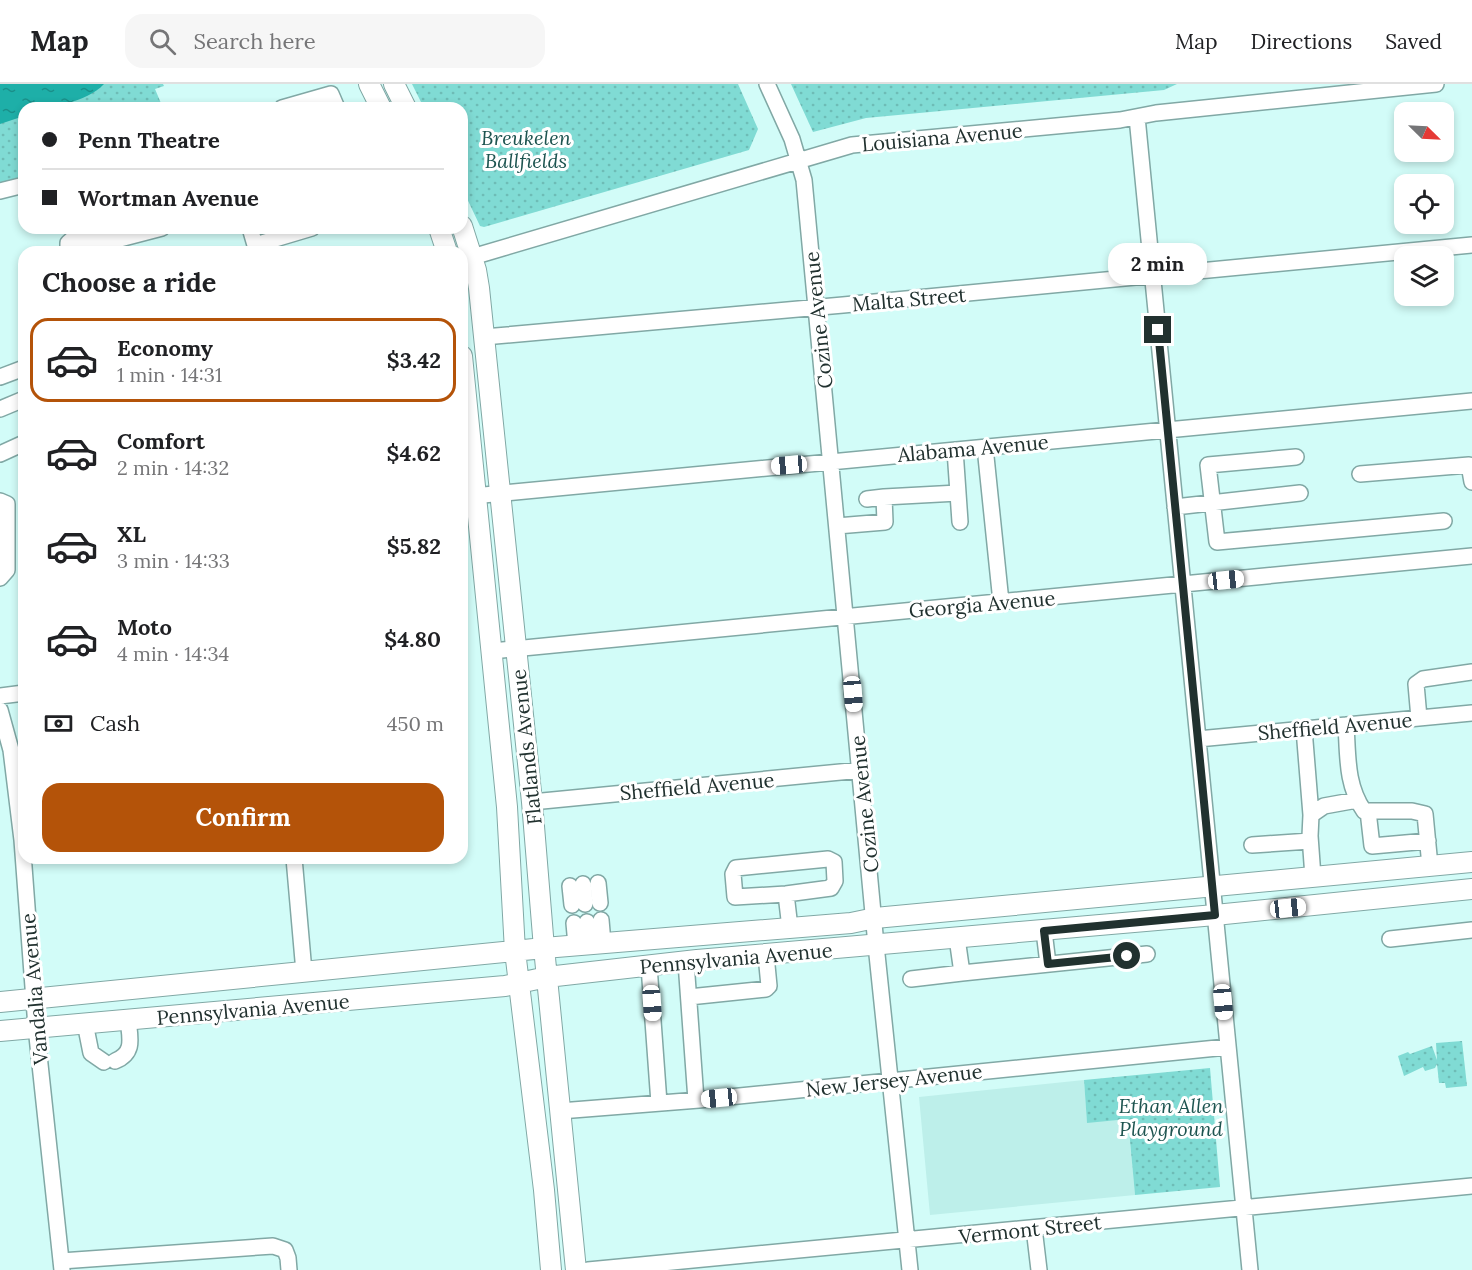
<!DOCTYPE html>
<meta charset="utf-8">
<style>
:root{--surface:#fff;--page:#f6f6f6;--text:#202124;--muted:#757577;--line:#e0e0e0;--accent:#b45309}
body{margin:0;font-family:Lora,serif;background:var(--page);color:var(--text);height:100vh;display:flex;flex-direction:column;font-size:22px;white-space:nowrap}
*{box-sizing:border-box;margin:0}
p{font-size:20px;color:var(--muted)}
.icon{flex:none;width:33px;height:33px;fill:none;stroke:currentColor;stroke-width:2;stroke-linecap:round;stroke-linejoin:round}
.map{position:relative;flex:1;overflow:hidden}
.panel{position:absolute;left:18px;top:162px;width:450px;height:618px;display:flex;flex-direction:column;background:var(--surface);border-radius:18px;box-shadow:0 3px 9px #0003}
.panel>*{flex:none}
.guide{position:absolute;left:18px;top:18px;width:450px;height:132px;border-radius:18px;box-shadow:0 3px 9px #0003;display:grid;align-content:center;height:132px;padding:0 24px;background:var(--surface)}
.needle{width:39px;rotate:114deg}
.controls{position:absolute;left:1394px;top:18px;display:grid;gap:12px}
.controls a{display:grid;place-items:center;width:60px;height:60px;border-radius:12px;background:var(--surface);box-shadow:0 3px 9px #0003;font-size:30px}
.end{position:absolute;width:27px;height:27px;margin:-14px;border:8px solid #21312f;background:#fff;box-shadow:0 0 0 3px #fff}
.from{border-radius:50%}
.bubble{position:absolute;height:42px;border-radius:18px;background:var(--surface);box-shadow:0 3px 9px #0003;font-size:20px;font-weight:700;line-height:42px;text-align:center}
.car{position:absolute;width:18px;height:36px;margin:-18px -9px;border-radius:8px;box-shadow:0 0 4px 2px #0007;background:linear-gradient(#fff 24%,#345 0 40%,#fff 0 76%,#345 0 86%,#fff 0)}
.guide b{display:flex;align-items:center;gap:21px;height:57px;font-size:22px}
.guide b+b{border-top:2px solid var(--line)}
.guide i{width:15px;height:15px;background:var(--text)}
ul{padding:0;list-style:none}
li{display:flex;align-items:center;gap:18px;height:84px;margin:0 12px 9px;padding:0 12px;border:3px solid transparent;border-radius:18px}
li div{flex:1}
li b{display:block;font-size:22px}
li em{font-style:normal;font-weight:700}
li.current{border-color:var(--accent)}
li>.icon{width:54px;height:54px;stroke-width:1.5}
h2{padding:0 24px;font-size:27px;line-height:72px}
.pay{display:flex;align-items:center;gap:15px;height:66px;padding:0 24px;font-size:22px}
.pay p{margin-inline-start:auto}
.cta{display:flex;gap:12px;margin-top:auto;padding:12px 24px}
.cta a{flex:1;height:69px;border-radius:18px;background:var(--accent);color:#fff;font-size:24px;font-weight:700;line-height:69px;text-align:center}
header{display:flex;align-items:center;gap:36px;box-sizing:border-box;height:84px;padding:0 30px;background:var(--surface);border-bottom:2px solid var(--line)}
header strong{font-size:28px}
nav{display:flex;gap:33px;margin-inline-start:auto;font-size:21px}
.search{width:420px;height:54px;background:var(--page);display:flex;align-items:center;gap:15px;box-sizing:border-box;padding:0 21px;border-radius:18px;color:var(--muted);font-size:22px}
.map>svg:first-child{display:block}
</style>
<header>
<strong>Map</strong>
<div class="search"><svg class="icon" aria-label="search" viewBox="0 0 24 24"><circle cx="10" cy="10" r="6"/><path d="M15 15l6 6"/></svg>Search here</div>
<nav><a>Map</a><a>Directions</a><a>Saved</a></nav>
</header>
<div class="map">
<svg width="1472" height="1186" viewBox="0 0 1472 1186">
<defs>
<pattern id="park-dots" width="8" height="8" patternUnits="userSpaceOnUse" patternTransform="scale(1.5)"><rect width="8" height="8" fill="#80dbd4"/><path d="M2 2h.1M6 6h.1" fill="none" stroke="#6ebcb6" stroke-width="1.8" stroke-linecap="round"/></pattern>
<pattern id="water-ripples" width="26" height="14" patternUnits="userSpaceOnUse" patternTransform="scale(1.5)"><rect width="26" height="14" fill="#1eafa8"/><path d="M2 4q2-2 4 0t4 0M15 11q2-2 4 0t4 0" fill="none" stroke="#1a8f89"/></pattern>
</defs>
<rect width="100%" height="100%" fill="#d2fcf8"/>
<path fill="#bdefea" d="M1084,996L1087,1038L1128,1035L1135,1111L930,1131L919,1013Z"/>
<path fill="url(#park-dots)" d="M95,0H163L164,2L155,5L163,24H24V92L0,99V30Z
M412,0H738L758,45L749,66L484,143L480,142L462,104V24H424Z
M791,0H1177L1164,6L866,34L813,48Z
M1462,957L1467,1002L1446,1004L1445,999H1439L1437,980L1435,984L1425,987L1423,983L1404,992L1398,972L1408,968L1410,970L1432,962L1437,976L1436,959Z
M1210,984L1220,1103L1135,1111L1128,1035L1087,1039L1084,996Z"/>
<path fill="url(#water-ripples)" d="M0,0H104C86,19 50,24 24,24V32L0,40Z"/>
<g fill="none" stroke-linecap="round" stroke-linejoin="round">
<defs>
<path id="minor" d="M767,0L792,55L804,96L876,861L910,1186
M282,24L331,10L337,24
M1137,33L1250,1186
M0,107L24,101
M250,144L257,168
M255,161L312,144
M68,168V159L76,152L113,144
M70,168L162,144
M462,176L852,61L1120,36L1156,29L1436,0
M484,253L843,221L1472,161
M0,293L24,284
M0,325L24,315
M985,363L1001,518
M955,366L958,409
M0,370L24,359
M1296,373L1208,381L1217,458L1444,437
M1360,390L1469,381L1472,398
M462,413L1472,317
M867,415L884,413
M0,417L7,420V486L0,494
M1175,423L1300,409
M837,442L885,438L884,413L958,409L960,438
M492,567L1472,472
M0,612L24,609
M0,626L11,666L22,756L36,943L62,1186
M1419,634L1416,600L1423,595L1472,588
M1346,641C1348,672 1346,701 1364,727H1412L1425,730L1430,782
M1304,645L1311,731
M1198,655L1472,629
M532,718L861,686
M1368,727L1372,762L1428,757
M1252,761L1310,757
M294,774L304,888
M828,775L834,778L835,797L831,804L786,810L735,813L733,790L736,784Z
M1313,793L1310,752L1311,731L1324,722L1357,716
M598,799L600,819
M583,800L585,820
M570,802L572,821
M786,810L790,844
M601,836L603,859
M587,838L590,860
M574,839L576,861
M1044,847L1048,880
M1390,855L1472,846
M686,878L696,1016
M649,882L659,1019
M962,889L1147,870
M911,895L962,889L957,854
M689,913L766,905L769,902L766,871
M85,939L91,969L104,978
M115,977C135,969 130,954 128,936
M560,1027L699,1016L1227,963
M1034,1144L1039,1186
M61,1177L273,1162L285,1166L288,1174L289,1186
M588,1186L1472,1102"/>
<path id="major" d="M369,0L381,24
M394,0L406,24
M462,142L476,186L479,204L532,718L544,864L576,1186
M439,144L447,168
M462,272L507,723L515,867L544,1106L551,1186
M0,918L544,864L851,839L875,834L1472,778
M0,947L505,902L547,893L697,876L1215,831L1472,805"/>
</defs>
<use href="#minor" stroke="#81a8a5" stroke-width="18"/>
<use href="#major" stroke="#81a8a5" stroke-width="22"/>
<use href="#minor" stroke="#fff" stroke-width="15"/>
<use href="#major" stroke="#fff" stroke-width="20"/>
</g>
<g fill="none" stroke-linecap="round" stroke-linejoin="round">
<path stroke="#21312f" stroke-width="8" d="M1127,872L1048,880L1044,847L1215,831L1158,246"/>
</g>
<g text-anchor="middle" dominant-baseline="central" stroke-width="6" stroke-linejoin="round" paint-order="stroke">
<g font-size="20" font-style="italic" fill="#1d5450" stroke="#fff">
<text x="526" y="53">Breukelen<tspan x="526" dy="23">Ballfields</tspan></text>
<text x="1171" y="1021">Ethan Allen<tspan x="1171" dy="23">Playground</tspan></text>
</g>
<g font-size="20" fill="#21312f" stroke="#fff">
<text transform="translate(942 53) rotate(-5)">Louisiana Avenue</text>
<text transform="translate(909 215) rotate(-5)">Malta Street</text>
<text transform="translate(818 236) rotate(-96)">Cozine Avenue</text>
<text transform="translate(973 364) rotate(-5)">Alabama Avenue</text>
<text transform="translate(982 520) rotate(-5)">Georgia Avenue</text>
<text transform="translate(1335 642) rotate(-5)">Sheffield Avenue</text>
<text transform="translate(526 663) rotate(-96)">Flatlands Avenue</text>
<text transform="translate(697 702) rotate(-5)">Sheffield Avenue</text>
<text transform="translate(864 720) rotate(-96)">Cozine Avenue</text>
<text transform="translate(736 874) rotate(-5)">Pennsylvania Avenue</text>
<text transform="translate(34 905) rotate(-95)">Vandalia Avenue</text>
<text transform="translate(253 925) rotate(-5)">Pennsylvania Avenue</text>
<text transform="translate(894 996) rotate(-6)">New Jersey Avenue</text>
<text transform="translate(1030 1145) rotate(-6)">Vermont Street</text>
</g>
</g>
</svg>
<div class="controls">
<a><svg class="needle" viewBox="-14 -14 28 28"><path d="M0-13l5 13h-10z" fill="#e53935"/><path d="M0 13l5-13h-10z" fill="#757577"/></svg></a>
<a><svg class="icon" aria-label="locate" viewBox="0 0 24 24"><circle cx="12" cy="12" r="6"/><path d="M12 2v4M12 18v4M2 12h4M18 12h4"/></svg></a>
<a><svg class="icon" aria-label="layers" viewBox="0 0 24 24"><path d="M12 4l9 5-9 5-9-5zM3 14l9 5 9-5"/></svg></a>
</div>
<i class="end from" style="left:1127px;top:872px"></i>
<i class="end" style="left:1158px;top:246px"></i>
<div class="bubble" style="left:1108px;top:159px;width:99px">2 min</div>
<i class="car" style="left:789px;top:381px;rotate:265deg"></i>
<i class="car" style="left:1226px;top:496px;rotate:84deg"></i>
<i class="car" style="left:853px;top:610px;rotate:175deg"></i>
<i class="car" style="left:1288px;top:824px;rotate:84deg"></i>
<i class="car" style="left:1223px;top:918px;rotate:175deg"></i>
<i class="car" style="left:652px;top:919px;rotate:176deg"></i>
<i class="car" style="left:719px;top:1014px;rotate:264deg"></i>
<div class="guide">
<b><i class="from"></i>Penn Theatre</b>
<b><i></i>Wortman Avenue</b>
</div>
<section class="panel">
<h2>Choose a ride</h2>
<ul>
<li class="current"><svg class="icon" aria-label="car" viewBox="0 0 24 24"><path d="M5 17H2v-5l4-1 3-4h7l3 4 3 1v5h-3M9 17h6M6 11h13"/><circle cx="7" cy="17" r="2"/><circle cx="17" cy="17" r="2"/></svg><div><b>Economy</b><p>1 min · 14:31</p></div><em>$3.42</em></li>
<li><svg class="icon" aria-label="car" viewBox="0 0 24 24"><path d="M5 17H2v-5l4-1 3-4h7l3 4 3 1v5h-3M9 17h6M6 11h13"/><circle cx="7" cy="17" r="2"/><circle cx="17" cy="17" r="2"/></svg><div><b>Comfort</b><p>2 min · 14:32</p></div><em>$4.62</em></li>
<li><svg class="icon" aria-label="car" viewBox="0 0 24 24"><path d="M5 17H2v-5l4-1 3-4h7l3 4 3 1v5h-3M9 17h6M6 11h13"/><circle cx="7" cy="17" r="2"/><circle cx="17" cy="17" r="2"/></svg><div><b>XL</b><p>3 min · 14:33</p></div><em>$5.82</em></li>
<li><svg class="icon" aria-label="car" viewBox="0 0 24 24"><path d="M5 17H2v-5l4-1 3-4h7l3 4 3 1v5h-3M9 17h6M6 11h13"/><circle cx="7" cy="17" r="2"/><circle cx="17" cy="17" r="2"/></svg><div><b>Moto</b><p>4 min · 14:34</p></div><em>$4.80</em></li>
</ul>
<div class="pay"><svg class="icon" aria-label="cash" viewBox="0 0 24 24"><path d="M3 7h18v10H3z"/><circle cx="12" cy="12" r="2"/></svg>Cash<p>450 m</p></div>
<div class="cta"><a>Confirm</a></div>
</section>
</div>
